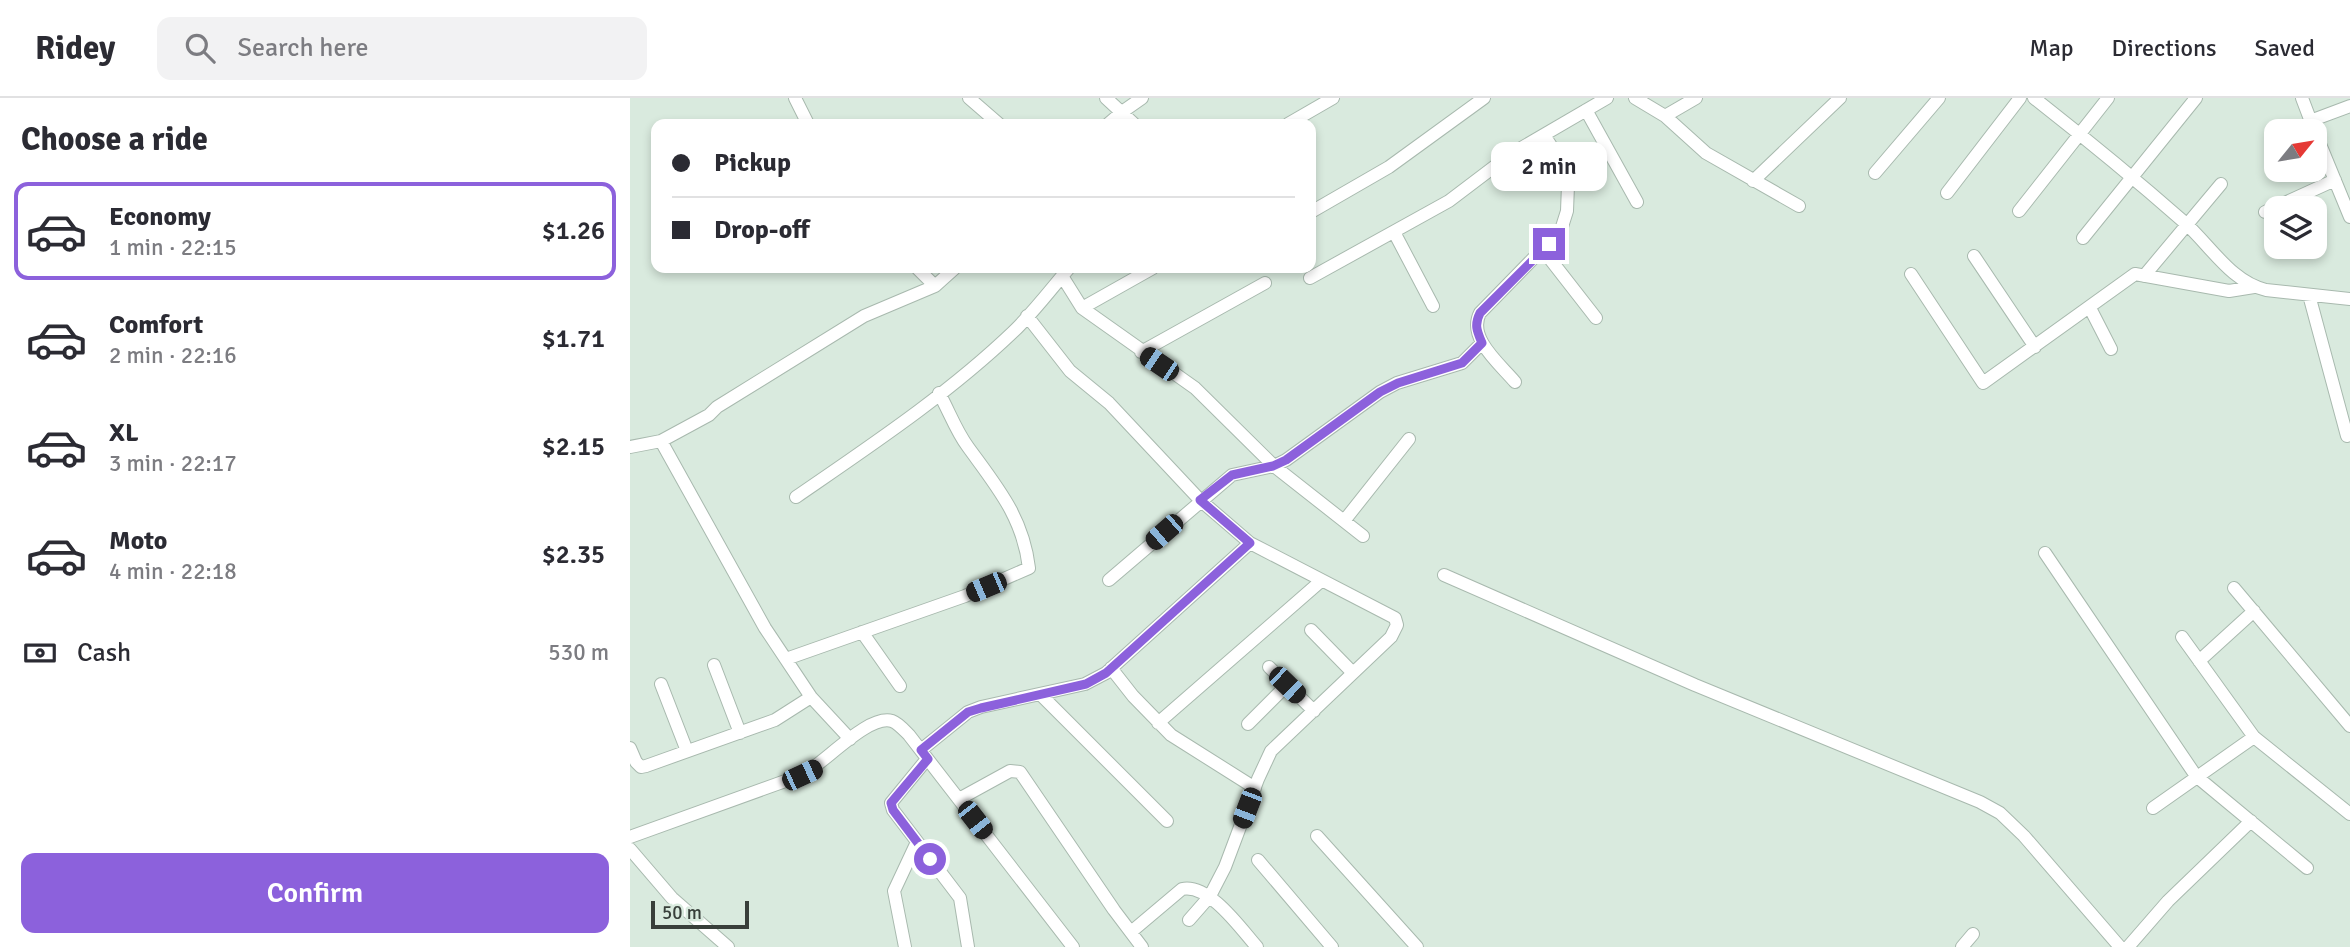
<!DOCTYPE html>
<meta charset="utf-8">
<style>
:root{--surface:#fff;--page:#f2f2f3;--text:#2b2b33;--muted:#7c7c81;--line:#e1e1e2;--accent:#8c61dc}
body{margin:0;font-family:Signika,sans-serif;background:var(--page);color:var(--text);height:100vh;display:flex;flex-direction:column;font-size:26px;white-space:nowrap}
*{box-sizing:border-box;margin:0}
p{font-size:23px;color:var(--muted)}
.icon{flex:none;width:38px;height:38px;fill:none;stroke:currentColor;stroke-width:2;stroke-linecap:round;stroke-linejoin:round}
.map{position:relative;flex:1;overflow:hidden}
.panel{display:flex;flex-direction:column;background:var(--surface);width:630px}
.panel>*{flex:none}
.hud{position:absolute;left:21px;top:21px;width:665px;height:154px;border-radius:14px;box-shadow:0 4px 10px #0003;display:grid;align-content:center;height:154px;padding:0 21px;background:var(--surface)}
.needle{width:46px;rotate:60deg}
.buttons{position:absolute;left:1634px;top:21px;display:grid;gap:14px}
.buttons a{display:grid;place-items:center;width:63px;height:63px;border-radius:14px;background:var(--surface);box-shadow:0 4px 10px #0003;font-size:35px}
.scale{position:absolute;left:21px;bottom:18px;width:98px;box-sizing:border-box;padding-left:7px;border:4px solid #383f3a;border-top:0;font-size:19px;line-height:24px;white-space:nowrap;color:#383f3a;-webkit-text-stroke:5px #d9eade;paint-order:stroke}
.end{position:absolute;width:32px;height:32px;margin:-16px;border:9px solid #8c61dc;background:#fff;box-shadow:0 0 0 4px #fff}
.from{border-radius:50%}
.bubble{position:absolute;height:49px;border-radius:14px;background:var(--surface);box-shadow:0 4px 10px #0003;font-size:23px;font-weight:600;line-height:49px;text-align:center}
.car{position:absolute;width:21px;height:42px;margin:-21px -10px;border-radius:9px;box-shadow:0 0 5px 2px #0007;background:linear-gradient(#222 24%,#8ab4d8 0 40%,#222 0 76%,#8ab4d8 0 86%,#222 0)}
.hud b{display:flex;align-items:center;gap:24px;height:66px;font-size:26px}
.hud b+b{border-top:2px solid var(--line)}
.hud i{width:18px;height:18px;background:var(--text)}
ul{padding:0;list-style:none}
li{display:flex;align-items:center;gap:21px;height:98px;margin:0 14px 10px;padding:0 7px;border:4px solid transparent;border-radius:14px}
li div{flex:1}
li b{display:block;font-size:26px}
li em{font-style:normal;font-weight:600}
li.active{border-color:var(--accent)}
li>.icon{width:63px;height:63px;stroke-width:1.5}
h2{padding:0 21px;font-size:32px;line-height:84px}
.pay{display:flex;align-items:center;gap:18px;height:77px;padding:0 21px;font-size:26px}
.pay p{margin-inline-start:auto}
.cta{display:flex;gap:14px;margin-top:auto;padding:14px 21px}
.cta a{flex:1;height:80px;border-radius:14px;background:var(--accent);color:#fff;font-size:28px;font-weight:600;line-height:80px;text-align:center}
header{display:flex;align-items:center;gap:42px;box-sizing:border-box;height:98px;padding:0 35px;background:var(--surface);border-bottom:2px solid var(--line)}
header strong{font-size:33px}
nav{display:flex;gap:38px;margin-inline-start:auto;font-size:24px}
.search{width:490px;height:63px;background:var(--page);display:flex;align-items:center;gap:18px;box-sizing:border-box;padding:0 24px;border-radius:14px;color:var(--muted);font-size:26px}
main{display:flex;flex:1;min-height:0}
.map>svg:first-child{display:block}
</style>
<header>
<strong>Ridey</strong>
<div class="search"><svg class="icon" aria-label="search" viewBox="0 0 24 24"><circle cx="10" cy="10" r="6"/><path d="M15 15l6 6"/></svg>Search here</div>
<nav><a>Map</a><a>Directions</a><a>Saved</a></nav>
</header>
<main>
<section class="panel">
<h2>Choose a ride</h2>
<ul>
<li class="active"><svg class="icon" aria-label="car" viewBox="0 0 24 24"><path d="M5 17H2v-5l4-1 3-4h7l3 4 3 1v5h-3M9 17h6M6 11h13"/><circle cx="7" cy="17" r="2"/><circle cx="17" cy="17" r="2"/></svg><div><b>Economy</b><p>1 min · 22:15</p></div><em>$1.26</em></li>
<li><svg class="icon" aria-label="car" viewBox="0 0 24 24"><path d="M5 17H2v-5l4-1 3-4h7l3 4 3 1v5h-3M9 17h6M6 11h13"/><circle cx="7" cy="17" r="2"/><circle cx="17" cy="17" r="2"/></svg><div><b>Comfort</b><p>2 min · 22:16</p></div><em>$1.71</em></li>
<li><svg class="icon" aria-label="car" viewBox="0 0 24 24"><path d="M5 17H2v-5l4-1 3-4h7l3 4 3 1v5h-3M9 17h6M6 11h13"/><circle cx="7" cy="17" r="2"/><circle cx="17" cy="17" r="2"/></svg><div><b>XL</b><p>3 min · 22:17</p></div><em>$2.15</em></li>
<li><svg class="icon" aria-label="car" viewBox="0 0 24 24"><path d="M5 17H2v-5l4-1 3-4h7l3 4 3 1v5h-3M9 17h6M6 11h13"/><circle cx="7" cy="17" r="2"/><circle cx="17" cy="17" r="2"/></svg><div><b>Moto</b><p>4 min · 22:18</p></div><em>$2.35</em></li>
</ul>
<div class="pay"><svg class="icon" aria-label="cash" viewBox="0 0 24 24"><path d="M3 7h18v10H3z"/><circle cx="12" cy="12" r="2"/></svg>Cash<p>530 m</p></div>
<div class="cta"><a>Confirm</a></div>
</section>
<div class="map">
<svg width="1720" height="849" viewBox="0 0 1720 849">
<rect width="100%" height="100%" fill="#d9eade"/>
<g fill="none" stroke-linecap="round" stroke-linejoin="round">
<defs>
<path id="street" d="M165,0L178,26
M339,0L369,26
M476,0L504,26
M1005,0L1035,18L1076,55L1169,108
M1404,0C1455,40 1505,81 1554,124C1580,147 1601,184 1636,192L1720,201
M1672,0L1683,29
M956,12L1007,104
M1035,18L1066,0
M1680,23L1720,8
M478,26L492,14L512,0
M658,26L703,0
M1685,34L1720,119
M1245,75L1309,0
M1123,83L1210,0
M1317,95L1390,0
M1389,113L1478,0
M681,114L759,69L854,0
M1635,114L1705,82
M764,134L803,208
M1453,140L1566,0
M913,152L966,220
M1344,158L1405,249
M287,170L305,188
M1281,176L1353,285L1505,176L1599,193L1624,189
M432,178L452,210L565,290L644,368L733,438
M1514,178L1591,86
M680,180L819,103L881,56L977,0
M1679,197L1717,338
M452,210L523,170
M1460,210L1481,251
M397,218L440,273L479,305L570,402L620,445L765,520L767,527L761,539L641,653L628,681L595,769L580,798L559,822
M511,254L635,185
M885,284C870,266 837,240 850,215L931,132L937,113L938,87L925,54L914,37
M31,343L135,530L181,599L220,641
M0,349L31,343L79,317L87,309L234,218L305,188L325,170
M166,399C240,348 317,297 383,234C403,215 421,191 439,170
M714,423L779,341
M1415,455L1566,678L1677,770
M814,477L1065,587L1350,704L1370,715L1394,738L1490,849
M479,482L602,377L644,368L656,362L750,294L767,285L832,265L852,245
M1604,490L1720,628
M681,532L723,575
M232,534L270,588
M1552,539L1624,639L1720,716
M156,561L335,498L399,470C393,419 367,389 338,349C326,333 319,313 309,295
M1569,563L1624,513
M84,567L110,635
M639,569L684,613
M481,570L503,598L541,637L625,690
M31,586L57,653
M410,596L537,723
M528,625L691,483
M618,626L657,587
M0,650L6,664L11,669L16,668L145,622L181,599
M291,652L338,614L351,609L455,586L476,575L620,445
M297,661L261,705L263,712L330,800L338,849
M329,701L380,673L390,674L484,812L512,849
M1523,710L1624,639
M687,738L787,849
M0,739L172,677C195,665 238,616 262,623C268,625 275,633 279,637L443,849
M0,751L42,800L98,849
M628,762L702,849
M501,834L552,791C579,785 611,831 627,849
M275,849L264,793L287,744
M1332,849L1343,836
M1498,849L1538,803L1621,723"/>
</defs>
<use href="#street" stroke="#a8b9ae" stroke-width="14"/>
<use href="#street" stroke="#fff" stroke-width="12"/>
</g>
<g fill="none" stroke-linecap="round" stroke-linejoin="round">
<path stroke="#8c61dc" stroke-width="9" d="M300,761L263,712L261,705L298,661L291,652L338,614L351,610L456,586L476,575L620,445L570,402L602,377L643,368L656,362L750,294L768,285L832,265L852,245C847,233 844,227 850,215L919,146"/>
</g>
</svg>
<div class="buttons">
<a><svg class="needle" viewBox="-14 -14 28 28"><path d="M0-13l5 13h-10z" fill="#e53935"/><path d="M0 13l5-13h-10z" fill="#7c7c81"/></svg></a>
<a><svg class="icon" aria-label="layers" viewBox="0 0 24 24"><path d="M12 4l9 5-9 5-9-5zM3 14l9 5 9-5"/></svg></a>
</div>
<div class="scale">50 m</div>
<i class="end from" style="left:300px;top:761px"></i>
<i class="end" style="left:919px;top:146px"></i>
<div class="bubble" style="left:861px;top:44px;width:116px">2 min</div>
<i class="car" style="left:529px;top:266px;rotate:304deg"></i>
<i class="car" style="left:534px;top:434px;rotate:229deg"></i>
<i class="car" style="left:356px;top:489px;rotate:247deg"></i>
<i class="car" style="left:657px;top:587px;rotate:134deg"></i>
<i class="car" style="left:172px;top:677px;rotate:65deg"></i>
<i class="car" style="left:617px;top:710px;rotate:201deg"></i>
<i class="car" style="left:345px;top:722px;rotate:142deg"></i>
<div class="hud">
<b><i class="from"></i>Pickup</b>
<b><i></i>Drop-off</b>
</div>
</div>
</main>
